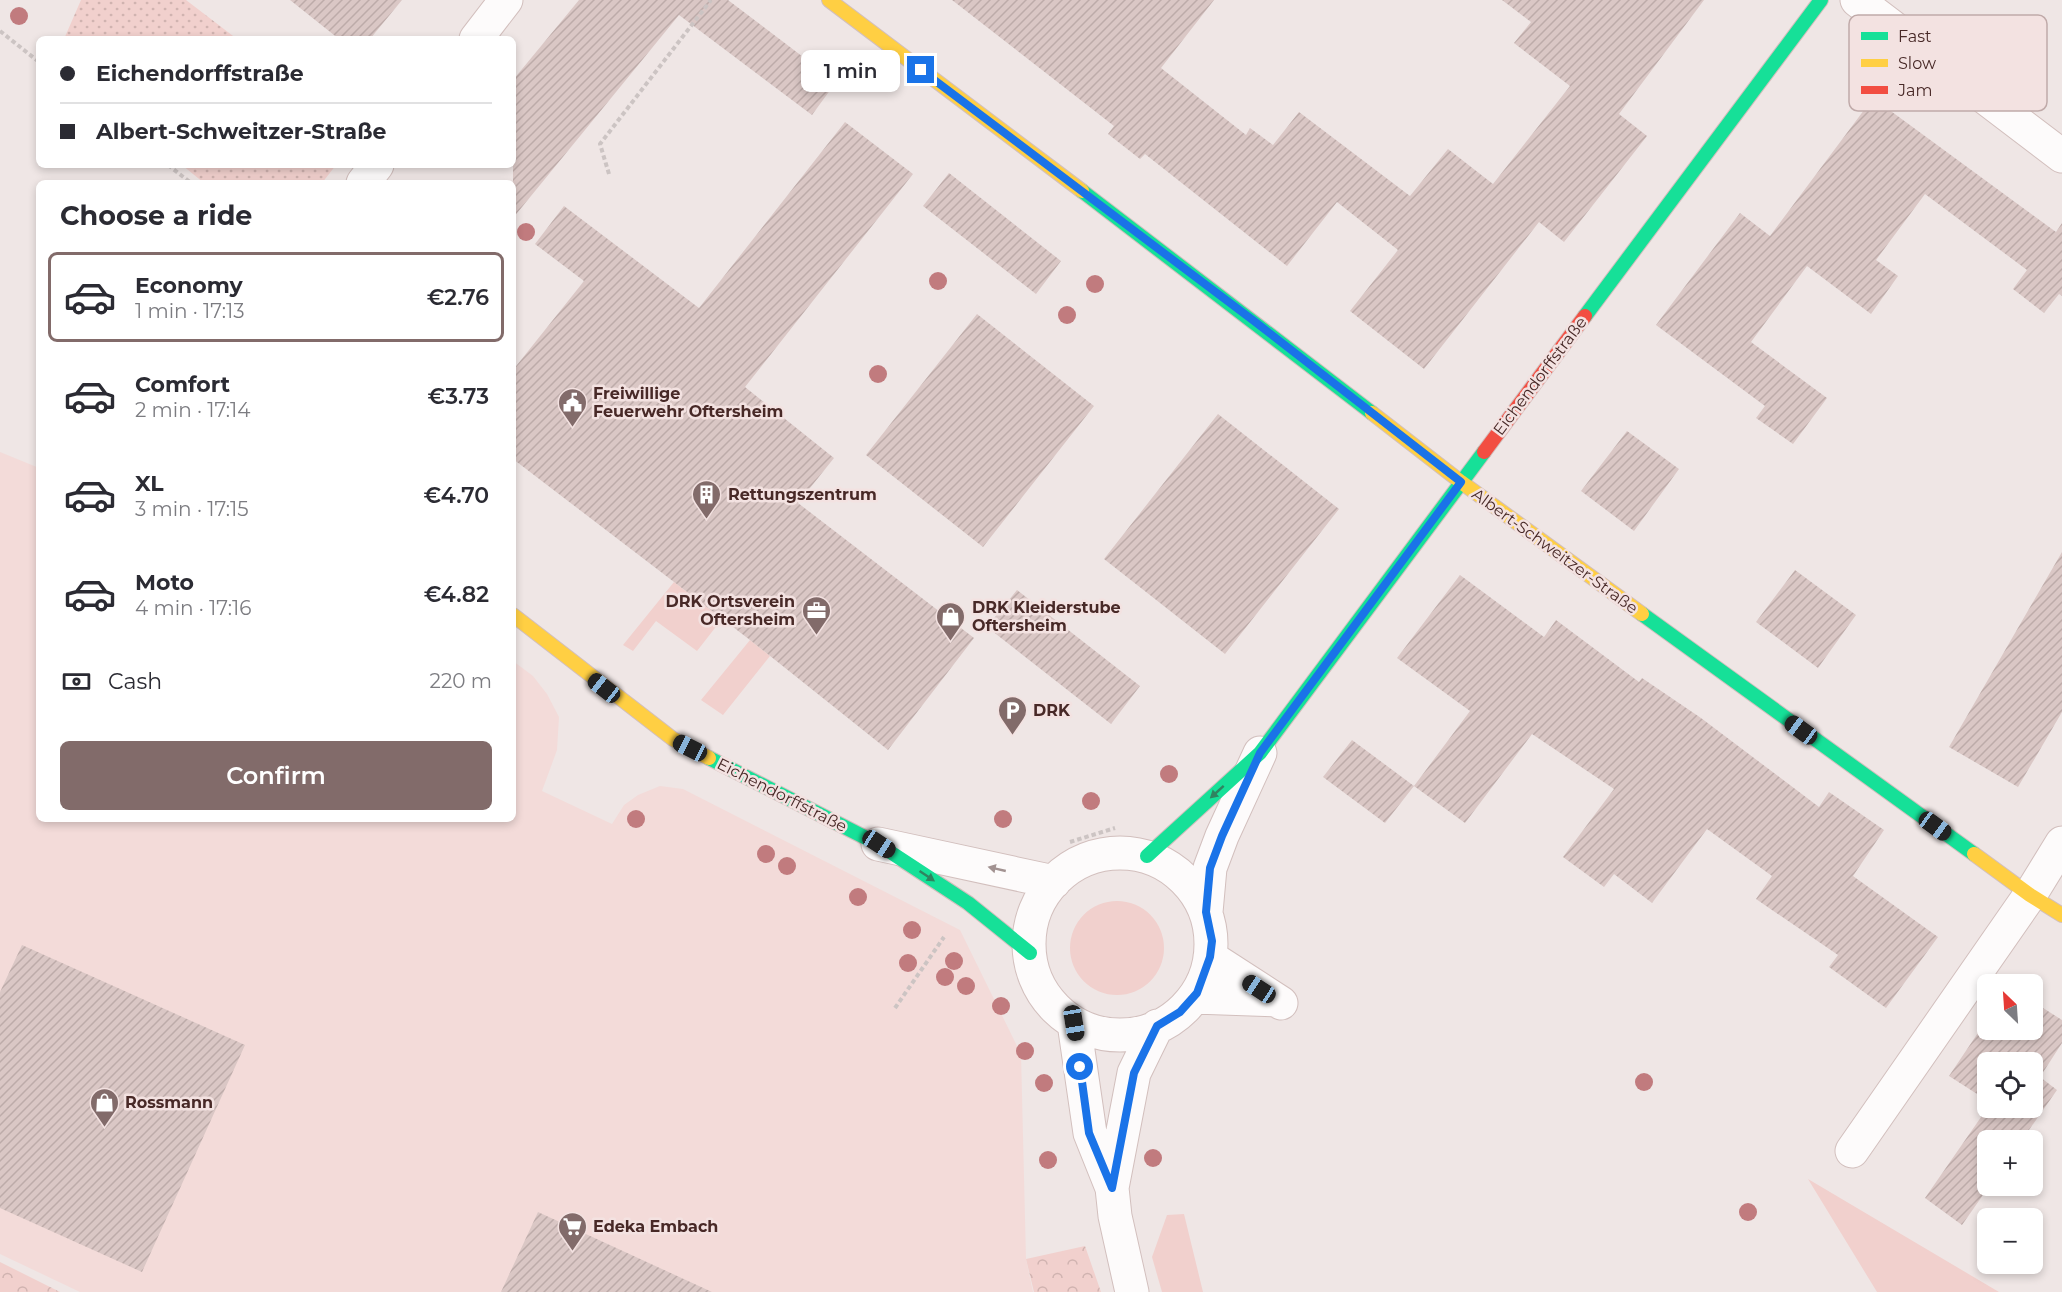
<!DOCTYPE html>
<meta charset="utf-8">
<style>
:root{--surface:#fff;--page:#f7f7f7;--text:#2b2b33;--muted:#7c7c81;--line:#e1e1e2;--accent:#826b6a}
body{margin:0;font-family:Montserrat,sans-serif;background:var(--page);color:var(--text);height:100vh;display:flex;flex-direction:column;font-size:22px;white-space:nowrap}
*{box-sizing:border-box;margin:0}
p{font-size:20px;color:var(--muted)}
.icon{flex:none;width:33px;height:33px;fill:none;stroke:currentColor;stroke-width:2;stroke-linecap:round;stroke-linejoin:round}
.map{position:relative;flex:1;overflow:hidden}
.side{position:absolute;left:36px;top:180px;width:480px;height:642px;display:flex;flex-direction:column;background:var(--surface);border-radius:9px;box-shadow:0 3px 9px #0003}
.side>*{flex:none}
.hud{position:absolute;left:36px;top:36px;width:480px;height:132px;border-radius:9px;box-shadow:0 3px 9px #0003;display:grid;align-content:center;height:132px;padding:0 24px;background:var(--surface)}
.needle{width:39px;rotate:335deg}
.tools{position:absolute;left:1977px;top:974px;display:grid;gap:12px}
.tools a{display:grid;place-items:center;width:66px;height:66px;border-radius:9px;background:var(--surface);box-shadow:0 3px 9px #0003;font-size:30px}
.end{position:absolute;width:27px;height:27px;margin:-14px;border:8px solid #1a73e8;background:#fff;box-shadow:0 0 0 3px #fff}
.from{border-radius:50%}
.bubble{position:absolute;height:42px;border-radius:9px;background:var(--surface);box-shadow:0 3px 9px #0003;font-size:20px;font-weight:600;line-height:42px;text-align:center}
.car{position:absolute;width:18px;height:36px;margin:-18px -9px;border-radius:8px;box-shadow:0 0 4px 2px #0007;background:linear-gradient(#222 24%,#8ab4d8 0 40%,#222 0 76%,#8ab4d8 0 86%,#222 0)}
.hud b{display:flex;align-items:center;gap:21px;height:57px;font-size:22px}
.hud b+b{border-top:2px solid var(--line)}
.hud i{width:15px;height:15px;background:var(--text)}
ul{padding:0;list-style:none}
li{display:flex;align-items:center;gap:18px;height:90px;margin:0 12px 9px;padding:0 12px;border:3px solid transparent;border-radius:9px}
li div{flex:1}
li b{display:block;font-size:22px}
li em{font-style:normal;font-weight:600}
li.current{border-color:var(--accent)}
li>.icon{width:54px;height:54px;stroke-width:1.5}
h2{padding:0 24px;font-size:27px;line-height:72px}
.pay{display:flex;align-items:center;gap:15px;height:66px;padding:0 24px;font-size:22px}
.pay p{margin-inline-start:auto}
.button{display:flex;gap:12px;margin-top:auto;padding:12px 24px}
.button a{flex:1;height:69px;border-radius:9px;background:var(--accent);color:#fff;font-size:24px;font-weight:600;line-height:69px;text-align:center}
.map>svg:first-child{display:block}
</style>
<div class="map">
<svg width="2062" height="1292" viewBox="0 0 2062 1292">
<defs>
<pattern id="forest-crowns" width="20" height="18" patternUnits="userSpaceOnUse" patternTransform="scale(1.5)"><rect width="20" height="18" fill="#f1d0cd"/><path d="M2 6a3 3 0 1 1 6 0M12 15a3 3 0 1 1 6 0" fill="none" stroke="#d0b3b0"/></pattern>
<pattern id="park-dots" width="8" height="8" patternUnits="userSpaceOnUse" patternTransform="scale(1.5)"><rect width="8" height="8" fill="#f1d0cd"/><path d="M2 2h.1M6 6h.1" fill="none" stroke="#d0b3b0" stroke-width="1.8" stroke-linecap="round"/></pattern>
<pattern id="building-hatch" width="6" height="6" patternUnits="userSpaceOnUse" patternTransform="scale(1.5)"><rect width="6" height="6" fill="#dac7c5"/><path d="M-1 1l2-2M0 6l6-6M5 7l2-2" fill="none" stroke="#bdaba9"/></pattern>
</defs>
<rect width="100%" height="100%" fill="#efe6e5"/>
<path fill="#f3dbd9" d="M0,452L39,468V819H513V661L533,676L547,694L559,717L557,750L542,791L612,824L624,805L638,795L660,786L683,789L960,930L1021,1054L1026,1259L1033,1292H80L0,1254Z"/>
<path fill="#f1d0cd" d="M674,582L722,619L697,651L656,621L633,651L623,645Z
M750,640L770,656L723,715L701,700Z
M1070 948a47 47 0 1 1 94 0a47 47 0 1 1-94 0Z
M1808,1179L1999,1292H1877Z
M1184,1214L1203,1292H1162L1152,1257L1167,1215Z"/>
<path fill="url(#forest-crowns)" d="M1085,1246L1101,1292H1034L1026,1259Z
M0,1262L60,1292H0Z"/>
<path fill="url(#park-dots)" d="M81,0H186L237,39H64Z
M182,165H336L322,183H204Z"/>
<path fill="url(#building-hatch)" d="M290,0H402L370,39H339Z
M579,0H728L836,82L812,115L679,15L513,218V80Z
M952,0H1214L1161,68L1246,135L1250,128L1273,145L1299,112L1410,196L1448,149L1493,184L1570,86L1514,43L1531,22L1502,0H1704L1619,114L1647,136L1564,242L1539,222L1424,369L1350,311L1398,250L1337,202L1287,266L1145,154L1140,159L1108,134L1114,126Z
M1873,98L2056,232L2062,223V296L2059,294L2044,313L2013,289L2027,270L1925,194L1876,260L1898,276L1871,314L1807,266L1751,342L1827,398L1793,444L1756,418L1765,406L1656,325L1740,213L1770,236Z
M845,122L913,174L745,387L834,458L798,503L974,638L888,750L750,640L513,459V370L584,281L535,244L564,206L699,308Z
M949,173L1061,261L1036,294L923,206Z
M977,314L1094,406L983,547L866,455Z
M1218,414L1339,509L1225,654L1104,559Z
M1627,431L1679,469L1634,531L1581,491Z
M2062,552V712L2018,787L1949,747Z
M1795,570L1856,615L1818,668L1756,622Z
M1460,575L1544,637L1556,620L1639,682L1642,678L1701,718L1819,807L1829,792L1884,830L1853,876L1938,937L1886,1008L1829,967L1838,955L1756,899L1772,876L1707,829L1652,903L1614,874L1604,887L1563,857L1614,789L1532,734L1465,823L1414,786L1470,711L1397,658Z
M1017,590L1140,686L1111,724L987,627Z
M1352,740L1414,786L1385,823L1323,777Z
M22,945L245,1045L142,1272L0,1208V992Z
M2032,1001L2062,1020V1043L2040,1077L2057,1090L2022,1140H1988V1185H1990L1962,1225L1925,1198L1988,1107H2032V1062H1988V1101L1949,1076L1988,1018V1029H2032Z
M538,1212L712,1292H501Z"/>
<g fill="none" stroke-linecap="round" stroke-linejoin="round">
<defs>
<path id="street" d="M1857,0L2062,156
M476,39L506,0
M363,183L377,165
M878,844L1054,882
M1029 944a91 91 0 1 1 182 0a91 91 0 1 1-182 0Z
M1206,912L1210,868L1222,836L1260,753
M1210,957L1281,1003
M1194,997L1276,1000
M1074,1023L1090,1133L1112,1188
M1852,1151L2030,895L2062,843
M1132,1292L1115,1216L1112,1188L1134,1073L1157,1026"/>
<path id="fast" d="M1082,191L1372,413
M1585,316L1821,0
M1642,614L1974,854
M709,758L878,844L968,903L1030,953
M1147,856L1260,753L1484,452"/>
<path id="slow" d="M829,0L1082,191
M1372,413L1461,482L1642,614
M513,615L673,739L709,758
M1974,854L2030,895L2062,915"/>
<path id="jam" d="M1484,452L1585,316"/>
</defs>
<use href="#street" stroke="#d2bfbd" stroke-width="35"/>
<use href="#fast" stroke="#d2bfbd" stroke-width="16"/>
<use href="#slow" stroke="#d2bfbd" stroke-width="16"/>
<use href="#jam" stroke="#d2bfbd" stroke-width="16"/>
<path stroke="#ccc4c3" stroke-width="4" stroke-dasharray="4.5 3" stroke-linecap="butt" d="M0,31L39,62
M168,165L191,183
M609,174L600,144L711,0
M1070,842L1115,828
M895,1008L944,937"/>
<use href="#street" stroke="#fdfbfb" stroke-width="33"/>
<use href="#fast" stroke="#16e098" stroke-width="14"/>
<use href="#slow" stroke="#ffcf43" stroke-width="14"/>
<use href="#jam" stroke="#f24e42" stroke-width="14"/>
</g>
<g fill="#c17b7e">
<circle cx="19" cy="16" r="9"/>
<circle cx="526" cy="232" r="9"/>
<circle cx="938" cy="281" r="9"/>
<circle cx="1095" cy="284" r="9"/>
<circle cx="1067" cy="315" r="9"/>
<circle cx="878" cy="374" r="9"/>
<circle cx="1169" cy="774" r="9"/>
<circle cx="1091" cy="801" r="9"/>
<circle cx="636" cy="819" r="9"/>
<circle cx="1003" cy="819" r="9"/>
<circle cx="766" cy="854" r="9"/>
<circle cx="787" cy="866" r="9"/>
<circle cx="858" cy="897" r="9"/>
<circle cx="912" cy="930" r="9"/>
<circle cx="954" cy="961" r="9"/>
<circle cx="908" cy="963" r="9"/>
<circle cx="945" cy="977" r="9"/>
<circle cx="966" cy="986" r="9"/>
<circle cx="1001" cy="1006" r="9"/>
<circle cx="1025" cy="1051" r="9"/>
<circle cx="1644" cy="1082" r="9"/>
<circle cx="1044" cy="1083" r="9"/>
<circle cx="1153" cy="1158" r="9"/>
<circle cx="1048" cy="1160" r="9"/>
<circle cx="1748" cy="1212" r="9"/>
</g>
<defs><path id="oneway-solid" d="M-6-.8H1V-3.2L6.5 0L1 3.2V.8H-6Z" transform="scale(1.5)"/></defs>
<g fill="#2f8460">
<use href="#oneway-solid" transform="translate(1217 792) rotate(138)"/>
<use href="#oneway-solid" transform="translate(927 876) rotate(34)"/>
</g>
<use fill="#a29291" href="#oneway-solid" transform="translate(997 869) rotate(-167)"/>
<g fill="none" stroke-linecap="round" stroke-linejoin="round">
<path stroke="#1a73e8" stroke-width="8" d="M921,70L1254,321L1461,482L1260,753L1222,836L1210,868L1206,912L1212,941L1210,957L1197,993L1180,1012L1157,1026L1134,1073L1112,1188L1089,1133L1080,1067"/>
</g>
<defs>
<symbol id="civic-pin" viewBox="-11 -11 22 30"><path d="M0 17L-7.5 6A9.5 9.5 0 1 1 7.5 6Z" fill="#826b6a" stroke="#f3e2e1"/><path d="M-.6-6.5H3V-4.5H.6V-3L4-1V1h2V6H-6V1h2V-1L-.6-3ZM-1.2 2.5V6h2.4V2.5Z" fill="#fff"/></symbol>
<symbol id="building-pin" viewBox="-11 -11 22 30"><path d="M0 17L-7.5 6A9.5 9.5 0 1 1 7.5 6Z" fill="#826b6a" stroke="#f3e2e1"/><path d="M-4-6H4V6H1V3H-1V6H-4ZM-2.5-4.3h1.7v1.8h-1.7ZM.8-4.3h1.7v1.8H.8ZM-2.5-1h1.7V.8h-1.7ZM.8-1h1.7V.8H.8Z" fill="#fff"/></symbol>
<symbol id="office-pin" viewBox="-11 -11 22 30"><path d="M0 17L-7.5 6A9.5 9.5 0 1 1 7.5 6Z" fill="#826b6a" stroke="#f3e2e1"/><path d="M-6-3h4V-5.5h4V-3h4V5H-6ZM-1-4.5V-3h2v-1.5ZM-6 0V1H6V0Z" fill="#fff"/></symbol>
<symbol id="shop-pin" viewBox="-11 -11 22 30"><path d="M0 17L-7.5 6A9.5 9.5 0 1 1 7.5 6Z" fill="#826b6a" stroke="#f3e2e1"/><path d="M-5-2.5h2.3a2.7 3.5 0 0 1 5.4 0H5L5.5 6h-11ZM-1.5-2.5h3a1.5 2.3 0 0 0-3 0Z" fill="#fff"/></symbol>
<symbol id="parking-pin" viewBox="-11 -11 22 30"><path d="M0 17L-7.5 6A9.5 9.5 0 1 1 7.5 6Z" fill="#826b6a" stroke="#f3e2e1"/><path d="M-3.5-5.5H1a3.5 3.5 0 0 1 0 7H-1V5.5H-3.5ZM-1-3.4V-.6H.8a1.4 1.4 0 0 0 0-2.8Z" fill="#fff"/></symbol>
<symbol id="supermarket-pin" viewBox="-11 -11 22 30"><path d="M0 17L-7.5 6A9.5 9.5 0 1 1 7.5 6Z" fill="#826b6a" stroke="#f3e2e1"/><path d="M-6-5.5h2.5l.6 2H6L4.5 2H-2.5L-4.4-4H-6ZM-1.5 3.2a1.3 1.3 0 1 0 .1 0ZM3 3.2a1.3 1.3 0 1 0 .1 0Z" fill="#fff"/></symbol>
</defs>
<g fill-rule="evenodd">
<use href="#civic-pin" x="556" y="386" width="33" height="45"/>
<use href="#building-pin" x="690" y="478" width="33" height="45"/>
<use href="#office-pin" x="800" y="594" width="33" height="45"/>
<use href="#shop-pin" x="934" y="600" width="33" height="45"/>
<use href="#parking-pin" x="996" y="694" width="33" height="45"/>
<use href="#shop-pin" x="88" y="1086" width="33" height="45"/>
<use href="#supermarket-pin" x="556" y="1210" width="33" height="45"/>
</g>
<g text-anchor="middle" dominant-baseline="central" stroke-width="5" stroke-linejoin="round" paint-order="stroke">
<g font-size="16" fill="#482927" stroke="#f3e2e1">
<text transform="translate(1540 376) rotate(-53)">Eichendorffstraße</text>
<text transform="translate(1555 551) rotate(36)">Albert-Schweitzer-Straße</text>
<text transform="translate(782 795) rotate(27)">Eichendorffstraße</text>
</g>
<g font-size="16" font-weight="bold" fill="#482927" stroke="#f3e2e1" text-anchor="start">
<text x="593" y="393">Freiwillige<tspan x="593" dy="18">Feuerwehr Oftersheim</tspan></text>
<text x="728" y="494">Rettungszentrum</text>
<text x="795" y="601" text-anchor="end">DRK Ortsverein<tspan x="795" dy="18">Oftersheim</tspan></text>
<text x="972" y="607">DRK Kleiderstube<tspan x="972" dy="18">Oftersheim</tspan></text>
<text x="1033" y="710">DRK</text>
<text x="125" y="1102">Rossmann</text>
<text x="593" y="1226">Edeka Embach</text>
</g>
</g>
<rect x="1849" y="15" width="198" height="96" rx="9" fill="#f3e2e1" stroke="#c0aaa9" stroke-width="1.5"/>
<rect x="1861" y="32" width="27" height="8" fill="#16e098"/>
<rect x="1861" y="59" width="27" height="8" fill="#ffcf43"/>
<rect x="1861" y="86" width="27" height="8" fill="#f24e42"/>
<g font-size="16" fill="#482927">
<text x="1898" y="42">Fast</text>
<text x="1898" y="69">Slow</text>
<text x="1898" y="96">Jam</text>
</g>
</svg>
<div class="tools">
<a><svg class="needle" viewBox="-14 -14 28 28"><path d="M0-13l5 13h-10z" fill="#e53935"/><path d="M0 13l5-13h-10z" fill="#7c7c81"/></svg></a>
<a><svg class="icon" aria-label="locate" viewBox="0 0 24 24"><circle cx="12" cy="12" r="6"/><path d="M12 2v4M12 18v4M2 12h4M18 12h4"/></svg></a>
<a>+</a>
<a>−</a>
</div>
<i class="end from" style="left:1080px;top:1067px"></i>
<i class="end" style="left:921px;top:70px"></i>
<div class="bubble" style="left:801px;top:50px;width:99px">1 min</div>
<i class="car" style="left:604px;top:688px;rotate:308deg"></i>
<i class="car" style="left:1801px;top:730px;rotate:306deg"></i>
<i class="car" style="left:690px;top:748px;rotate:297deg"></i>
<i class="car" style="left:1935px;top:826px;rotate:126deg"></i>
<i class="car" style="left:879px;top:844px;rotate:123deg"></i>
<i class="car" style="left:1259px;top:989px;rotate:303deg"></i>
<i class="car" style="left:1074px;top:1023px;rotate:171deg"></i>
<div class="hud">
<b><i class="from"></i>Eichendorffstraße</b>
<b><i></i>Albert-Schweitzer-Straße</b>
</div>
<section class="side">
<h2>Choose a ride</h2>
<ul>
<li class="current"><svg class="icon" aria-label="car" viewBox="0 0 24 24"><path d="M5 17H2v-5l4-1 3-4h7l3 4 3 1v5h-3M9 17h6M6 11h13"/><circle cx="7" cy="17" r="2"/><circle cx="17" cy="17" r="2"/></svg><div><b>Economy</b><p>1 min · 17:13</p></div><em>€2.76</em></li>
<li><svg class="icon" aria-label="car" viewBox="0 0 24 24"><path d="M5 17H2v-5l4-1 3-4h7l3 4 3 1v5h-3M9 17h6M6 11h13"/><circle cx="7" cy="17" r="2"/><circle cx="17" cy="17" r="2"/></svg><div><b>Comfort</b><p>2 min · 17:14</p></div><em>€3.73</em></li>
<li><svg class="icon" aria-label="car" viewBox="0 0 24 24"><path d="M5 17H2v-5l4-1 3-4h7l3 4 3 1v5h-3M9 17h6M6 11h13"/><circle cx="7" cy="17" r="2"/><circle cx="17" cy="17" r="2"/></svg><div><b>XL</b><p>3 min · 17:15</p></div><em>€4.70</em></li>
<li><svg class="icon" aria-label="car" viewBox="0 0 24 24"><path d="M5 17H2v-5l4-1 3-4h7l3 4 3 1v5h-3M9 17h6M6 11h13"/><circle cx="7" cy="17" r="2"/><circle cx="17" cy="17" r="2"/></svg><div><b>Moto</b><p>4 min · 17:16</p></div><em>€4.82</em></li>
</ul>
<div class="pay"><svg class="icon" aria-label="cash" viewBox="0 0 24 24"><path d="M3 7h18v10H3z"/><circle cx="12" cy="12" r="2"/></svg>Cash<p>220 m</p></div>
<div class="button"><a>Confirm</a></div>
</section>
</div>
